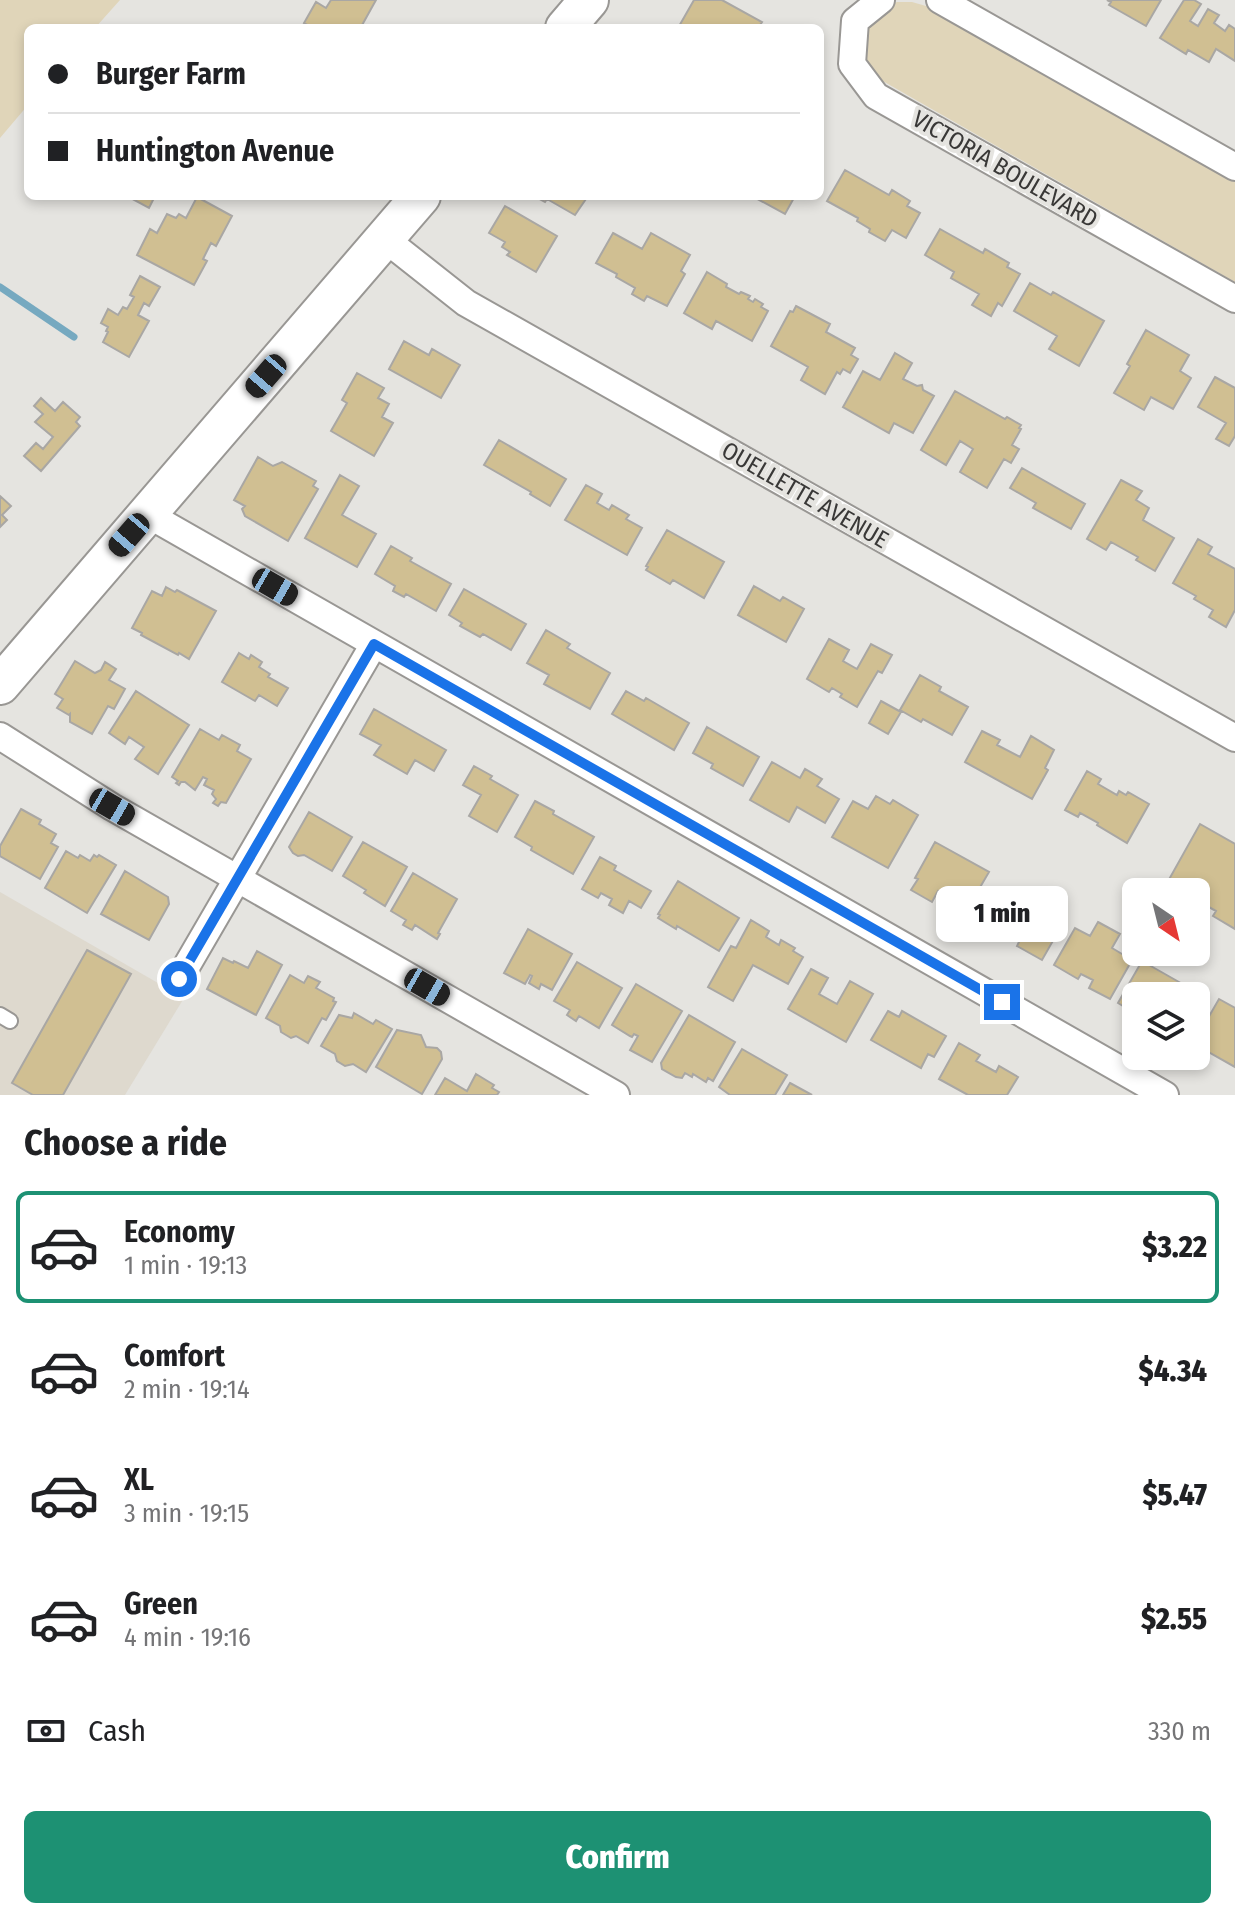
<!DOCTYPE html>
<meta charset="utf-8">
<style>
:root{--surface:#fff;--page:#f2f2f2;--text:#202124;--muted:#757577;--line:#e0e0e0;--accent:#1d9173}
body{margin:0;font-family:"Fira Sans Condensed",sans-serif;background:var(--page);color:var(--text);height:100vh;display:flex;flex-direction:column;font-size:30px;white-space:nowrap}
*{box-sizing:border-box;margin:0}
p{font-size:26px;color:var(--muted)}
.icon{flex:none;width:44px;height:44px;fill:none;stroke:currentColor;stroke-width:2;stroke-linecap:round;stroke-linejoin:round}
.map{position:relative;height:1095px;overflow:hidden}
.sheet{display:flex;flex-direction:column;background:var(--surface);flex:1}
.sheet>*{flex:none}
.top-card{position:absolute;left:24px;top:24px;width:800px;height:176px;border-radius:12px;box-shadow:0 4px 12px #0003;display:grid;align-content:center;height:176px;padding:0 24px;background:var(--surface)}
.needle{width:52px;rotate:145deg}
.buttons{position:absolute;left:1122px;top:878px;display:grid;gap:16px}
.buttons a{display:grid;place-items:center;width:88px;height:88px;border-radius:12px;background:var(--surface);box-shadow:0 4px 12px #0003;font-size:40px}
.end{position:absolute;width:36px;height:36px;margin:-18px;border:10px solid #1a73e8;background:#fff;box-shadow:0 0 0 4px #fff}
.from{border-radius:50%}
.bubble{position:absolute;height:56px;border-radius:12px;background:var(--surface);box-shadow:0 4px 12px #0003;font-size:26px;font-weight:800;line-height:56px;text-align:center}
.car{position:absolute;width:24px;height:48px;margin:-24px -12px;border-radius:10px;box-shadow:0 0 6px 2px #0007;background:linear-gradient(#222 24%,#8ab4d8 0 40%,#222 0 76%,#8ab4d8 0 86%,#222 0)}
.top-card b{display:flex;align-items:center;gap:28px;height:76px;font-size:30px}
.top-card b+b{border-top:2px solid var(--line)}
.top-card i{width:20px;height:20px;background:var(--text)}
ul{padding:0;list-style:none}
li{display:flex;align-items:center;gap:24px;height:112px;margin:0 16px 12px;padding:0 8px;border:4px solid transparent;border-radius:12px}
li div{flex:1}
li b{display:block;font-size:30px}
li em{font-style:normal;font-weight:800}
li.current{border-color:var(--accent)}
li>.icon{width:72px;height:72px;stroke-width:1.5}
h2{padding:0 24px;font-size:36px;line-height:96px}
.pay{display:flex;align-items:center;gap:20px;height:88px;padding:0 24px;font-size:30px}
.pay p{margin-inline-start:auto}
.button{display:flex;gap:16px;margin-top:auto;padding:16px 24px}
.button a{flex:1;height:92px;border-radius:12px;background:var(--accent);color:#fff;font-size:32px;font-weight:800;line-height:92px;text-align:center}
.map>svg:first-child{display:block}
</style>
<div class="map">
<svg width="1235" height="1095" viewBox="0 0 1235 1095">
<rect width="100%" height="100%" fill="#e5e4e0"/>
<path fill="#ded9ce" d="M0,892L184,998L125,1095H0Z"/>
<path fill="#e0d5b9" d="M0,0H120L95,28H28V105L0,138Z
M897,2H912L926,6L1235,180V282L881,80C874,72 865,63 862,53C857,28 877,11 897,2Z"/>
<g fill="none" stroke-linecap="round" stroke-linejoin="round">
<path stroke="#76a9c0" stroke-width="7" d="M0,287L74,337"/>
</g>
<path fill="#d0bf92" stroke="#a9a7a4" stroke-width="2" d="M331,0H376L361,27L364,28H313L304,23L316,2L326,8Z
M694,0H722L762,22L758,28H678Z
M1107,0H1161L1146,26L1109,5L1111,2Z
M1184,0H1194L1201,4L1190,21L1198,26L1208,9L1219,15L1214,23L1225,31L1229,25L1235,29V61L1216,49L1209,62L1188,50L1186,54L1160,38Z
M845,170L889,195L892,190L910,201L907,206L920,213L906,238L892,230L885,241L869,232L870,229L857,221L858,218L827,201Z
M127,196H155L149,208Z
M534,196H588L575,215L547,199L545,202Z
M752,196H795L785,214Z
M197,197L232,216L216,246L211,243L203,259L207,261L194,285L137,255L150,229L157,233L167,214L176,218L179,214L186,218Z
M505,206L557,236L536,272L507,255L510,252L502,247L505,242L489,233Z
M940,229L983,253L985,249L1009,263L1007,267L1020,274L1002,306L998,303L991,316L972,305L979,294L951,278L954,272L925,255Z
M613,233L642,249L651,233L690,255L681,271L685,274L667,306L647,296L644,301L632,294L635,288L616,277L617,274L596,263Z
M707,272L727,284L726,287L739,294L741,292L750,296L748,299L753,302L755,299L763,304L761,307L768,311L752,341L716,321L712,329L684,313Z
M140,276L160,287L149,306L144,303L138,315L149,321L129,357L103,342L108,332L106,331L108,327L101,323L108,309L118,315L123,307L127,309L134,297L130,295Z
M1030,283L1051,295L1053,292L1104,321L1079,366L1049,349L1057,336L1014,311Z
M796,306L830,324L826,332L855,348L851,355L858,359L850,373L843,369L840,374L837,372L825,394L801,380L808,367L771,346L790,311L793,312Z
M1146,330L1189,355L1180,371L1191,378L1173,409L1151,397L1144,410L1114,393L1130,366L1127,364Z
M404,341L429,355L432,349L460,365L441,398L389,369Z
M895,353L912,363L903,379L917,386L922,385L923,390L934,396L913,433L894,423L889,433L843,407L863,371L880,380Z
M357,373L384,388L378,398L389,404L382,417L393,423L374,456L331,431L347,403L342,400Z
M1215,377L1235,388V436L1229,446L1216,439L1226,423L1198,407Z
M955,391L1005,419L1007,417L1021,425L1019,428L1021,429L1012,445L1019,449L1011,463L1004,459L987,488L960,472L973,449L960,441L946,465L921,450Z
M41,398L55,411L63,402L80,417L76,422L80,426L41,471L24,456L36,443L43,449L53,437L35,422L43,414L34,406Z
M499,440L566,479L550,506L530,494L531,492L484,465Z
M258,457L273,466L282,462L316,481L313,486L318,489L288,541L245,516L242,509L245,506L234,500Z
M1022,468L1085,504L1071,529L1033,508L1036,503L1010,488Z
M340,475L359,486L342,515L376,534L357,567L305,538Z
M1121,480L1142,491L1136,500L1149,508L1143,520L1174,538L1155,571L1136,560L1138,557L1111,542L1106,550L1087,539Z
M586,485L602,494L597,503L609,510L612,505L629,515L626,519L642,528L627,555L565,520Z
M0,496L11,506L2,515L7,520L0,527Z
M667,530L724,562L704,598L673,580L670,584L646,570L648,567L646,566Z
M1198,539L1212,547L1208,554L1235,569V610L1226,627L1209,617L1213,610L1194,599L1196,596L1173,583Z
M391,546L412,558L410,561L451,584L436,611L406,594L404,597L393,591L395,586L375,574Z
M754,586L780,601L783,597L804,609L786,642L738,615Z
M166,587L175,592L177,590L216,611L189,659L179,653L178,655L141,635L142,633L132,628L152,591L162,596Z
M464,589L526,624L511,650L483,634L480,637L460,626L462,623L449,615Z
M546,630L570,644L567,648L610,673L590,709L544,684L549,675L527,663Z
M829,639L849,650L843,661L857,669L871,644L892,655L882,673L878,671L857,707L840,697L842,694L832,688L829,692L807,679Z
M239,653L249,659L251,655L262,662L259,667L270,674L268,677L288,688L277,706L259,695L255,701L222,682Z
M75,661L95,673L101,670L105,662L116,669L109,680L125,689L114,709L108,706L92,734L70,722V714L69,715L57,708L63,699L55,694Z
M920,675L941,687L939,691L968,707L952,735L923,719L921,722L900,710Z
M136,691L189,725L158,774L135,759L144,747L129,737L125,744L109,733Z
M626,691L644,701L646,698L689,723L674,750L612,714Z
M881,701L901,712L888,734L869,723Z
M374,709L446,750L434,771L415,760L407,774L374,755L381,745L360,734Z
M707,727L759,757L743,786L711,768L713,764L693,753Z
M200,729L219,740L222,735L240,745L237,751L251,759L226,803L221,802L218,806L213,803L216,799L212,794L214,790L204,785L207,779L203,777L195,790L185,782H181L179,785L176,783L178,781L172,777Z
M982,731L1000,740L997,745L1020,757L1031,736L1054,750L1045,768L1048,770L1032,799L965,762Z
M772,762L800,778L805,769L822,779L817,786L839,799L825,823L797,807L789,822L750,800Z
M474,766L492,776L490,779L518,795L497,832L469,816L481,795L463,785Z
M1087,771L1101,779L1098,784L1117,795L1119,791L1126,795L1128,792L1149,804L1127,843L1097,825L1098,823L1080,813L1078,817L1065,810Z
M876,796L890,804L893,800L918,815L888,868L832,837L853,801L868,809Z
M535,801L554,811L553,814L594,837L573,874L531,850L532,847L515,837Z
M21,809L41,820L39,824L56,834L51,843L58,847L40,879L0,856V846Z
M309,812L352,837L332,871L304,855L298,856L293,853L289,847Z
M1200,824L1235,844V929L1213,916L1216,911L1196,900V892H1183L1167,883Z
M363,842L407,867L385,906L364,893L366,890L343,876Z
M935,842L989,872L965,913L950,904L953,900L938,891L932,902L911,890L918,879L915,878Z
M66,851L78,858L80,855L90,861L94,855L97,857L99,855L116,865L87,913L45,888Z
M600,857L616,866L614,870L651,891L641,908L629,901L623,913L609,905L612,899L601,893L598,898L582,889Z
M125,871L168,897L169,904L149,940L101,914Z
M413,873L457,899L438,933L440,934L437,939L415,925L412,930L403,925L406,920L391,911Z
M678,881L739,918L719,951L677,926L676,929L658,918L660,915L658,914Z
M1002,891L1062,925L1042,960L1017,946L1019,942L984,922Z
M751,920L769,931L766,937L779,945L781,940L795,948L793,951L803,957L788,984L753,965L733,1001L708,987L731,946L736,948Z
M1098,922L1120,934L1112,948L1132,960L1110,999L1089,988L1093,980L1081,974L1078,979L1054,965L1075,928L1090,936Z
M528,929L572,954L552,990L541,984L539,989L529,983L532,976L530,975L525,984L504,973Z
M87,950L131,974L63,1095H33L12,1083Z
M257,951L282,965L256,1015L207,989L223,958L233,963L234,961L248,968Z
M1142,961L1186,986L1180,996H1136V1014L1118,1003Z
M577,962L622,988L599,1028L579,1016L576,1021L567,1015L570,1010L554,1001Z
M811,969L828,978L819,994L837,1004L850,981L873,994L846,1042L788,1009Z
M290,975L304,983L308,976L320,982L316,988L334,998L333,1001L336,1002L326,1020L322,1018L308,1043L296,1036L291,1038L281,1032L280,1026L266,1018Z
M636,984L682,1011L652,1062L630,1050L638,1036L634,1034L632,1037L630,1036L612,1025Z
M1219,999L1235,1008V1067L1196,1045V1039Z
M888,1011L899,1017L902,1011L946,1036L934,1057L928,1054L921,1068L871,1040Z
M354,1013L373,1024L376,1020L392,1029L366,1072L353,1064L345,1066L337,1061L335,1054L321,1046L339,1015L352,1018Z
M689,1015L735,1042L713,1081L708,1078L706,1082L693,1074L692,1077L685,1073L682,1078L676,1077L662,1069L661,1063Z
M397,1030L421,1035L426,1047L437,1048L441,1052L442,1059L422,1094L376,1067Z
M959,1043L980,1055L976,1061L996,1072L999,1066L1018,1077L1007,1095H968L939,1079Z
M742,1049L787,1075L775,1095H730L719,1087Z
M476,1074L494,1085L492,1088L499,1092L497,1095H435L445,1078L467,1091Z
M790,1083L812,1095H783Z"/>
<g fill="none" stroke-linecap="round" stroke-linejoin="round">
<defs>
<path id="service" d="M0,1015L10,1021"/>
<path id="minor" d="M881,0L855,21L852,64L876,96L1235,299
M940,0L1235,167
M385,239L466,303L1235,738
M147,514L1165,1095
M0,736L112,807L616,1095
M179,979L374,644"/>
<path id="secondary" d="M565,28L589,0
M0,685L421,196"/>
</defs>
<use href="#service" stroke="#999794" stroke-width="18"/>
<use href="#minor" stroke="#999794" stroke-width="30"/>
<use href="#secondary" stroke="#999794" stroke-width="42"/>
<use href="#service" stroke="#fff" stroke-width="14"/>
<use href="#minor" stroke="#fff" stroke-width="26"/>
<use href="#secondary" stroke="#fff" stroke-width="38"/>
</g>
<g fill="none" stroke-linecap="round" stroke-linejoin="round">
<path stroke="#1a73e8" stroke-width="10" d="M179,979L374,644L1002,1002"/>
</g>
<g text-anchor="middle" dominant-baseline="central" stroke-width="8" stroke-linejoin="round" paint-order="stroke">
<g font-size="24" fill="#393837" stroke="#e5e4e0">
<text transform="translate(1005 169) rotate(30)">VICTORIA BOULEVARD</text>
<text transform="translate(805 495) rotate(30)">OUELLETTE AVENUE</text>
</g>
</g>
</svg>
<div class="buttons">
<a><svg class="needle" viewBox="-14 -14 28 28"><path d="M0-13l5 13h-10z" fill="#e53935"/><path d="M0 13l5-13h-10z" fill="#757577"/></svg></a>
<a><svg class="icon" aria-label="layers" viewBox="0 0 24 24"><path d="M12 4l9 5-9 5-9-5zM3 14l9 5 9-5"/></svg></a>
</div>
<i class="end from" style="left:179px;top:979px"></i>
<i class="end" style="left:1002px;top:1002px"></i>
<div class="bubble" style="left:936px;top:886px;width:132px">1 min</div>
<i class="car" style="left:266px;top:376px;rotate:221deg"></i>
<i class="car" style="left:129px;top:535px;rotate:221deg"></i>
<i class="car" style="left:275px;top:587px;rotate:120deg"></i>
<i class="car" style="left:112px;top:807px;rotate:120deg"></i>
<i class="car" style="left:427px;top:987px;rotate:120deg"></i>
<div class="top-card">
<b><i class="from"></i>Burger Farm</b>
<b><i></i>Huntington Avenue</b>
</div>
</div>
<section class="sheet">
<h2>Choose a ride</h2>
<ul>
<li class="current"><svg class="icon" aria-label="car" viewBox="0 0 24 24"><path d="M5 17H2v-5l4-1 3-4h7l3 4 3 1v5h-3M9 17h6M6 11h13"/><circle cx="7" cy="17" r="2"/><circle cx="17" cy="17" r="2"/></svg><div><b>Economy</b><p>1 min · 19:13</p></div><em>$3.22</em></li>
<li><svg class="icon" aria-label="car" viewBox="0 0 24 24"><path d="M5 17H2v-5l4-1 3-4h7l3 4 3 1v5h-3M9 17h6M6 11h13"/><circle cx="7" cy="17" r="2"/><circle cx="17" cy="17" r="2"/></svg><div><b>Comfort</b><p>2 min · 19:14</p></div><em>$4.34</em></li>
<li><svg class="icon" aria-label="car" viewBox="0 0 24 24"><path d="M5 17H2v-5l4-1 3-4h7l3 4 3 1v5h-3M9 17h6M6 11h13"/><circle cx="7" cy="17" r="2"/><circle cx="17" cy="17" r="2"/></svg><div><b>XL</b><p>3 min · 19:15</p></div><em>$5.47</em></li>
<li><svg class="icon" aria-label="car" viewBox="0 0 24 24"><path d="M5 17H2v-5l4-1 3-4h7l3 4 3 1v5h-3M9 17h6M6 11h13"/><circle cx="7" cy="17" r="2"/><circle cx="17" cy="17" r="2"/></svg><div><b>Green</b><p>4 min · 19:16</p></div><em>$2.55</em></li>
</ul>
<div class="pay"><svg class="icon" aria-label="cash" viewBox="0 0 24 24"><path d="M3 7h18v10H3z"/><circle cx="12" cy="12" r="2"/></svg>Cash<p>330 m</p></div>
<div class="button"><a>Confirm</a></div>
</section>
